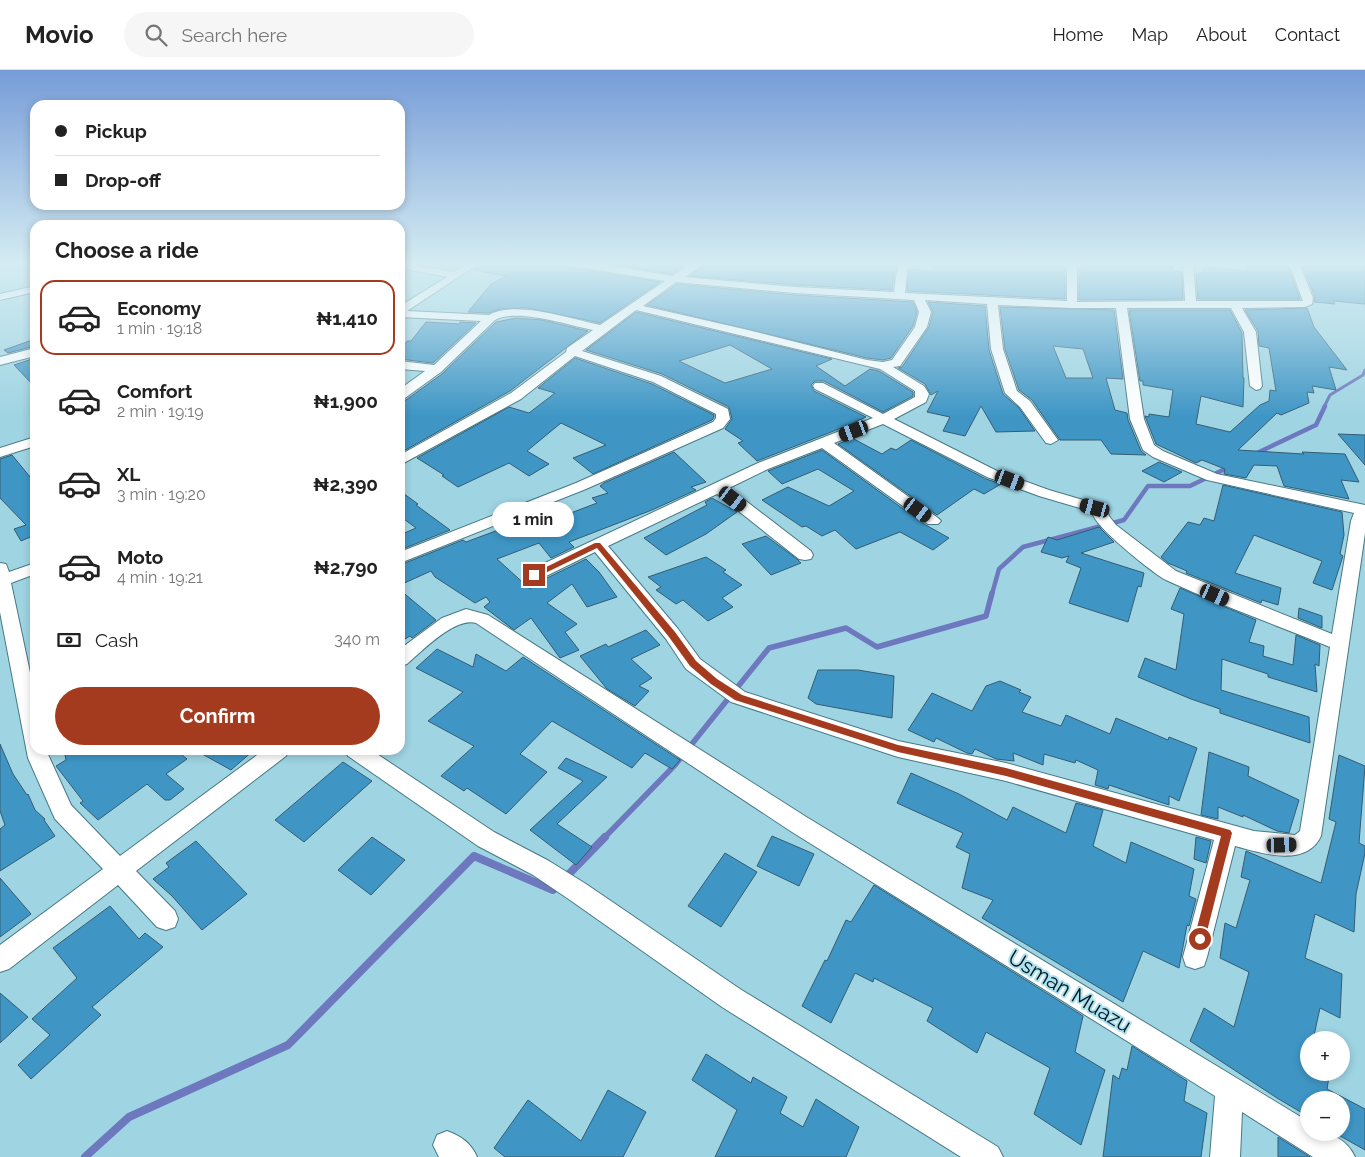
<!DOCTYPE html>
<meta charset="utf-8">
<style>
:root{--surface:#fff;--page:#f6f6f6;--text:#222;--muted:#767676;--line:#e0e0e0;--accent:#a43b1f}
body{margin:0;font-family:Raleway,sans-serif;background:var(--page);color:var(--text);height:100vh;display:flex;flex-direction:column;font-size:19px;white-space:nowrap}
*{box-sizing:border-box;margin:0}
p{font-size:16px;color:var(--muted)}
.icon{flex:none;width:28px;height:28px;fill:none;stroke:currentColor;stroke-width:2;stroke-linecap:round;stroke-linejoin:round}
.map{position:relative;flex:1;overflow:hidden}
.details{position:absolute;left:30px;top:150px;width:375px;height:535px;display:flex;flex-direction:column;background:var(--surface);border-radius:15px;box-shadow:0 2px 8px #0003}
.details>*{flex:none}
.top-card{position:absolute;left:30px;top:30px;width:375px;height:110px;border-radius:15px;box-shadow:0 2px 8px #0003;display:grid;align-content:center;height:110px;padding:0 25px;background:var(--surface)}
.tools{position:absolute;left:1300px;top:961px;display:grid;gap:10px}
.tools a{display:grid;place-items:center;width:50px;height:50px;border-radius:50%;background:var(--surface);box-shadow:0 2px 8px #0003;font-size:25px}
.end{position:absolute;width:22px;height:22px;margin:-11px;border:6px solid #a43b1f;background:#fff;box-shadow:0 0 0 2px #fff}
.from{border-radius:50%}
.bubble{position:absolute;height:35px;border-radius:18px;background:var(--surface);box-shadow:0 2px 8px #0003;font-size:16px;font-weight:700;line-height:35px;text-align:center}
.car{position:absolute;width:15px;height:30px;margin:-15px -8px;border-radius:6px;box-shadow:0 0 4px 1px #0007;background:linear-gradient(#222 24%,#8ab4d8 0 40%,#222 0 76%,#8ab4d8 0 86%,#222 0)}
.top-card b{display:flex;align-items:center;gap:18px;height:48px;font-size:19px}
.top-card b+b{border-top:1px solid var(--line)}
.top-card i{width:12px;height:12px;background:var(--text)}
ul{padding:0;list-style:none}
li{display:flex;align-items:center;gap:15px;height:75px;margin:0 10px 8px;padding:0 15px;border:2px solid transparent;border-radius:15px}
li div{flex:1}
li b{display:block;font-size:19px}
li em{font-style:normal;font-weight:700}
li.on{border-color:var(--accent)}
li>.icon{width:45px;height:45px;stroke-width:1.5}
h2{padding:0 25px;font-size:22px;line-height:60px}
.pay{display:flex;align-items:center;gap:12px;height:55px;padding:0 25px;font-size:19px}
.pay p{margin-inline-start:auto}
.primary-button{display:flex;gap:10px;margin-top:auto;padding:10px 25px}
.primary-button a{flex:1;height:58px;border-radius:30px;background:var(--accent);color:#fff;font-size:20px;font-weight:700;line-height:58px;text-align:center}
header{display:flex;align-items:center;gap:30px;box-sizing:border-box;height:70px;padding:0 25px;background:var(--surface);border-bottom:1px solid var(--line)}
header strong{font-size:24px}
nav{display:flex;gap:28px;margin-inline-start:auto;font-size:18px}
.search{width:350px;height:45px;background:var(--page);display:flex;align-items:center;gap:12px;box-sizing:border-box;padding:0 18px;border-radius:28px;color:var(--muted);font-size:19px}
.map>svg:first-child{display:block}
</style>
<header>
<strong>Movio</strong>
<div class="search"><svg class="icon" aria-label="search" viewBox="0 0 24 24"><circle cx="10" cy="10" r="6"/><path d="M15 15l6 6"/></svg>Search here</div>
<nav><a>Home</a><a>Map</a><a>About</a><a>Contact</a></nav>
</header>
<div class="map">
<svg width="1365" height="1087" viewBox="0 0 1365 1087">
<rect width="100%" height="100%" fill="#9fd4e2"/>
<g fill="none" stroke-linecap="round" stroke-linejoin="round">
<path stroke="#6d78bf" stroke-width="3" d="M1324,337L1330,325L1363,305L1365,300"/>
<path stroke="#6d78bf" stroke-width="4.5" d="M1257,383L1316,355L1325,336
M992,524L999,499L1023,477L1124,450L1148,416H1190L1229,397"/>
<path stroke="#6d78bf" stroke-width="5.5" d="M604,768L675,695L769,578L846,558L877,577L986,546L992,523"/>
<path stroke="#6d78bf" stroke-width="8" d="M566,807L605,767
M85,1087L129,1047L288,975L474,786L553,820L558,815"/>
</g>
<path fill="#3f96c5" stroke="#355c73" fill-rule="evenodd" d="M482,193H566L573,198L660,212L600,253L528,238L500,239L489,243L468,242L491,214L506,206L474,200Z
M609,193H628L645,196L649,193H688L672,204Z
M707,193H896L892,220L795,215L690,206Z
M956,193L1030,194L1065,196V229L907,221L909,199L933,202L934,194L955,196Z
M1082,193H1172L1174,201L1182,202L1183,229L1079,230V198H1082Z
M1245,193L1278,196V193H1287L1300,229H1198L1196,203L1202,204L1203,196L1248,201Z
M1301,193H1346L1348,196L1365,194V234L1333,231L1335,234L1314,232L1315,227Z
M677,214L795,225L913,232L917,242L913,256L891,288L883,290L867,288L647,235Z
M928,232L985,236L989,280L1003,324L1019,338L1035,361L996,362L981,336L965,366L943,361L950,347L927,342L938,321L931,325L925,314L898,298L902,297L929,257L933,242Z
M1000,237L1114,240L1123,309L1106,308L1115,340L1127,343L1128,350L1141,381L1146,385L1111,384L1101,370H1060L1032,330L1019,320L1005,279ZM1053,276L1083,279L1093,308H1066Z
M1307,238L1314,257L1347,300L1329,297L1336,320L1312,316L1314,323L1307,322L1309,333L1281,345L1277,343L1238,380L1304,384L1302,382L1345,384L1359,412L1341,410L1349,429L1284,416L1277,396L1254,395L1246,408L1224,404L1225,399L1202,390L1196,393L1156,374L1145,346L1149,347V344L1169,347L1173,320L1143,315V311H1140L1129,240H1230L1242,263L1243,308H1244L1243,337L1201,326L1196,354L1230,362L1260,335L1269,331L1270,320L1276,321L1269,278L1259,276L1258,261L1245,240Z
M636,242L832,289L816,296L845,316L870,299L879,301L913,322V326L883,342L824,311H815L811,315L814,321L866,347L849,355L757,391L738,373L743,371L725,359L732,349L729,337L662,304L586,280ZM730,275L772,299L725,313L679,291Z
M516,248L542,250L588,261L510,321L402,382L400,381V331L406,330L442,304L496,252Z
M426,252L459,254L460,252L476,253L433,293L400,289V283L407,271H411Z
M35,269V276L8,283L4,280Z
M35,288V317L14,295Z
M575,288L652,314L714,345V347L712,350L593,404L573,388L606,375L561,353L527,381L549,394L529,406L509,393L458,417L442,406L444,405L417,388L509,337L529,343L555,323L538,318Z
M1338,364L1365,365V395Z
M852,368L882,384L891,378L896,380L911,370L986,409L1001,414L984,424L974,419L937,445L838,374Z
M822,380L924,454L949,468L933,480L900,462L856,479L835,460L822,466L806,456L802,457L762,430L788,417L829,436L854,421L818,399L782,414L768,401Z
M674,382L706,412L691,417L696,420L652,440L569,472L574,477L551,488L539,473L497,489L530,519L543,510L586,489L599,502L617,527L587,537L572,514L547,533L577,554L565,562L579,580L560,588L531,548L514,560L484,537L490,532L486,527L475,533L435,507L431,501L400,515V495L463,470L466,472L509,456L519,466L556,450L555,449L597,433L592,428L608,423L600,416L604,413Z
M12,385L35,413V465L21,471L14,459L26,455L0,428V389Z
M1159,392L1182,402L1164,412L1142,401Z
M1223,415L1342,442L1344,465L1340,484L1343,486L1332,520L1313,513L1322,491L1254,465L1235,503L1281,518L1278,535L1262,530L1261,533L1186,503L1187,501L1168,493L1161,487L1188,452L1200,455L1204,448L1214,451Z
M400,421L418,434L416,435L450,460L400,480V465L416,458L400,446Z
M712,428L737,442L706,464L666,485L644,468L707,435L705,432Z
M1099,457L1114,472L1081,483L1144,503L1141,517L1138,516L1128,552L1069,533L1081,498L1066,492L1069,486L1062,488L1041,482L1048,467L1057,470Z
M766,466L797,489L801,493L771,505L742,474Z
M706,487L726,500L723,502L742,515L722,528L733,537L708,551L683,530L676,534L656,520L661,517L648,507Z
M1180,518L1256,550L1249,572L1264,576L1263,586L1293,595L1296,565L1320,575L1319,596L1315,594L1317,622L1268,607V604L1222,589L1221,620L1309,647L1310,673L1220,643V639L1191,629L1138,607L1145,588L1176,600L1184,544L1171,539Z
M400,520L436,550L412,568L410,566L400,572Z
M1299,538L1322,546V558L1298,548Z
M646,560L660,575L631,589L652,608L639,616L649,621L635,636L607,619L580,586L606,574L608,577Z
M437,579L473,597L476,584L506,601L523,587L680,690L672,699L645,683L632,698L552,651L520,684L547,702L506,744L467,718L464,721L441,706L474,676L428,651L463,622L416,598Z
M818,600H858L894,606L892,648L816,634L808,628Z
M1000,611L1021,620L1019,622L1031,627L1022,642L1061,656L1066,645L1110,664L1116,648L1168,670L1169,667L1197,678L1179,731L1169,726V735L1109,715L1108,719L1095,715L1098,700L1076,690L1075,693L1044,684L1043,695L1013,683L1014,691L996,689L975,679L972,684L967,683L936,668L934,672L908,660L932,623L972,641L986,616Z
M0,674L13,704L27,725L28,724L35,740L45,749L44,750L55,766L0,801V759L5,755L0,741Z
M64,680H176L187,689L166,704L184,719L170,730H165L147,714L98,750L80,733L83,731L56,696L66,690Z
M195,680H254L231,700Z
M1209,682L1249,697L1248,706L1299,730L1289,763L1277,761L1243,745V747L1218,737V749L1201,745Z
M1339,685L1365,696L1359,773L1365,776V783L1356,824L1354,862L1315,844L1305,888L1342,904L1340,948L1320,938L1313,970H1309V1002H1320L1329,1007L1327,1019L1365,1039V1080L1333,1062H1341V1030H1309V1047L1277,1028L1190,971L1204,938L1234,957L1249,902L1220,888L1225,853L1236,858L1250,810L1241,807L1246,781L1321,813L1336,752L1329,749Z
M566,688L607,707L557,754L592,777L576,795L530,760L583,711L558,698Z
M343,692L372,711L304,772L275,750Z
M911,703L959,724L1007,750L1013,737L1066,763L1076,733L1103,740L1093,776L1126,793L1131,772L1194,799L1189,826L1196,829L1189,856L1187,855L1179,898L1143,881L1123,932L982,848L993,830L962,818L970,784L956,777L963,763L897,733Z
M772,766L814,784L799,816L757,796Z
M372,767L405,790L371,825L338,800Z
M1196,767L1211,771L1206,793L1194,789Z
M196,771L247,824L202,860L172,826L153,809L169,797L166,793Z
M725,783L757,802L721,857L688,836Z
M0,808L31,844L0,867Z
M874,815L1083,946L1075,982L1105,1000L1081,1075L1034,1044L1050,998L986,962L977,983L927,951L933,938L874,908L873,912L855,903L831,953L802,936L825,890L827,891L846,850L851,852Z
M110,836L139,869L145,863L163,877L92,937L101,945L31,1009L18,995L50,965L32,949L77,908L53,878Z
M0,923L28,947L0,973Z
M1132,976L1187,1011L1184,1031L1207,1043L1201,1087H1103L1113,1005L1119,1009L1122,998L1127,1000Z
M706,984L751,1013L753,1007L787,1027L780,1043L803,1057L816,1029L859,1057L846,1087H715L737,1040L692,1010Z
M608,1020L646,1042L623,1087H505L494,1078L528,1030L581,1071Z
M1278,1067L1310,1087H1278Z"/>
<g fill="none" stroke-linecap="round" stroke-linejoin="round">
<defs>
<path id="minor" d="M400,193L454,202L467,193H480L407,241L489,245C515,230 570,249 600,255L665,211L573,196L568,193H595L672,206L692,193H705L685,207L795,217L894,222L898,193H908L905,223L1067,231V193H1077V232L1185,231L1183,193H1193L1196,231H1303L1289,193H1299L1313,228L1312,234L1305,237L1242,238L1256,262L1262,316L1260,319L1256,320L1250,316L1244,262L1231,238H1127L1144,349L1154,375L1163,381L1217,404L1365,435V463L1321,766C1306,798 1261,783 1235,776L1207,887L1204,896L1195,899L1186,896L1183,887L1214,770L1006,711L898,687L731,632L686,599L666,569L595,482L540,509L534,511L528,509L526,505L528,501L758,393L873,348L815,319L813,316L815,313H823L883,344L915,327V321L880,299L636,240L582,281L661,306L728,339L730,349L723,358L586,419L400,493V482L576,413L713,352L716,348V344L653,312L575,286L521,329L400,395V385L511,323L566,282L567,278L593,260C567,255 517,238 495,250L441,302L405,328L400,329V319L425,301L400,299V291L434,295L481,251L400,247V236L447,207L400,198ZM676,212L795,223L914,230L919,242L915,257L892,290L883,292L867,290L748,260L643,236ZM925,230L987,234L991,279L1005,323L1020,337L1046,373L1051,374L1058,370L1030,331L1017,321L1003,279L998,235L1072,238H1116L1130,349L1143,380L1153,387L1207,410L1354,443L1351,451L1332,564L1176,501L1116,455L1109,446L1106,439L1100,435L1049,420L997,401L894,349L926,332L929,324L924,316L893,297L900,296L927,257L931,242ZM883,354L987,407L1039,426L1090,441L1093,444C1094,456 1154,504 1166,510C1220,535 1276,555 1330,577L1300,761L1295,765L1254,761L1006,693L898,671L745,622L700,589L678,559L608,476L717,424L799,489L805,490L811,489L813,485L811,481L729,418L768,399L822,378L928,454H938L941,451L938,448L834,373Z
M35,216V222L0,230V224Z
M35,278V286L0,295V287Z
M35,367V376L0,387V378Z
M0,493L6,494L9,502L35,493V504L11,513L35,626V680H46L71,735L120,786L264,680H289L286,686L136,801L175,841L178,849L175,857L166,860L157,857L118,815L9,899L0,902V875L103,799L55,749L28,688L0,542Z
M466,539L488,545L808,748L1309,1052V1062C1328,1062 1346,1067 1355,1087H1313L1242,1042L1240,1087H1210L1215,1026L792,762L476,553C455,547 422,581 407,594L400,596V579L442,548Z
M345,680H371L494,762L549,791L586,814L740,919L998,1077L1003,1087H961L722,937L570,830L533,805L478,776L348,686Z
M447,1061C461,1066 471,1073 477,1087H439L433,1075L437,1065Z"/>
</defs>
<use href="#minor" stroke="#467986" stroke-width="2"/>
<use href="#minor" fill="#fff" fill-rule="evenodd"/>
</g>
<linearGradient id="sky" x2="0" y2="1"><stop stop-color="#779cd8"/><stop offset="0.56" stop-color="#d4ecf2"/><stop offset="1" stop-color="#d4ecf2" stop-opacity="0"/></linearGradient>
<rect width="1365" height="346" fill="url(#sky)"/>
<path fill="#a43b1f" d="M595,473H600L675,562L696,591L717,609L742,625L898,675L1006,698L1230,760L1232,763L1204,873L1200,875L1196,873L1194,869L1221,766L1006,706L898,682L735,630L711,614L690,596L669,567L597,478L537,507L530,505Z"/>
<g text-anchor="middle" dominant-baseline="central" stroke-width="4" stroke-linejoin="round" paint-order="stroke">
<g font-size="21" fill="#02151a" stroke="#ace1ef">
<text transform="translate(1070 921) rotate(31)">Usman Muazu</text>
</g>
</g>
</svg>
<div class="tools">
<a>+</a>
<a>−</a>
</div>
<i class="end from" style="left:1200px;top:869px"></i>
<i class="end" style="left:534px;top:505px"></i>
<div class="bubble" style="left:492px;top:432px;width:82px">1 min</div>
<i class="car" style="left:854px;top:361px;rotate:249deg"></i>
<i class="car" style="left:1010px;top:410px;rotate:111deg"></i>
<i class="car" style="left:733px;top:429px;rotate:128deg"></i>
<i class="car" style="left:1095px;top:438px;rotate:285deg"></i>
<i class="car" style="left:918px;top:440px;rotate:126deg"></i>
<i class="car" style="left:1215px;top:525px;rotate:114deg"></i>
<i class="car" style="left:1282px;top:775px;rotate:88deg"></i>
<div class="top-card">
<b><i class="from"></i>Pickup</b>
<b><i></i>Drop-off</b>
</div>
<section class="details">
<h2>Choose a ride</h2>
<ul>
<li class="on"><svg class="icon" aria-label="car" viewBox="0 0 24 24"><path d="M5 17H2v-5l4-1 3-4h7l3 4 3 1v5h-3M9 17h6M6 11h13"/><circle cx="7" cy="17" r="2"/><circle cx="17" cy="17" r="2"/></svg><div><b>Economy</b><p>1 min · 19:18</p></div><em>₦1,410</em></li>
<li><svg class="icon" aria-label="car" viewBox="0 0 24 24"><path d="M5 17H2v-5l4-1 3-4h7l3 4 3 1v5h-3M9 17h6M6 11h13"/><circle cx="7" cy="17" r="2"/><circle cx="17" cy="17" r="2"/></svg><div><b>Comfort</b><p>2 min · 19:19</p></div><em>₦1,900</em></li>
<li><svg class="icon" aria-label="car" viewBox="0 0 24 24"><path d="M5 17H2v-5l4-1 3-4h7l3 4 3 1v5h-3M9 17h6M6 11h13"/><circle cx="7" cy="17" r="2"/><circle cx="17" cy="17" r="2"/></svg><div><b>XL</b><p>3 min · 19:20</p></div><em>₦2,390</em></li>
<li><svg class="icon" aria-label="car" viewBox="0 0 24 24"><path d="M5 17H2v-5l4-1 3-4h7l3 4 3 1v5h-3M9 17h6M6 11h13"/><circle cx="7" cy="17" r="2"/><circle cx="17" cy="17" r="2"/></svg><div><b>Moto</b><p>4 min · 19:21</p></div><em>₦2,790</em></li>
</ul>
<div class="pay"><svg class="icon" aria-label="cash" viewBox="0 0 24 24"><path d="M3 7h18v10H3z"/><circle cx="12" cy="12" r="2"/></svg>Cash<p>340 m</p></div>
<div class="primary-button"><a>Confirm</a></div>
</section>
</div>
